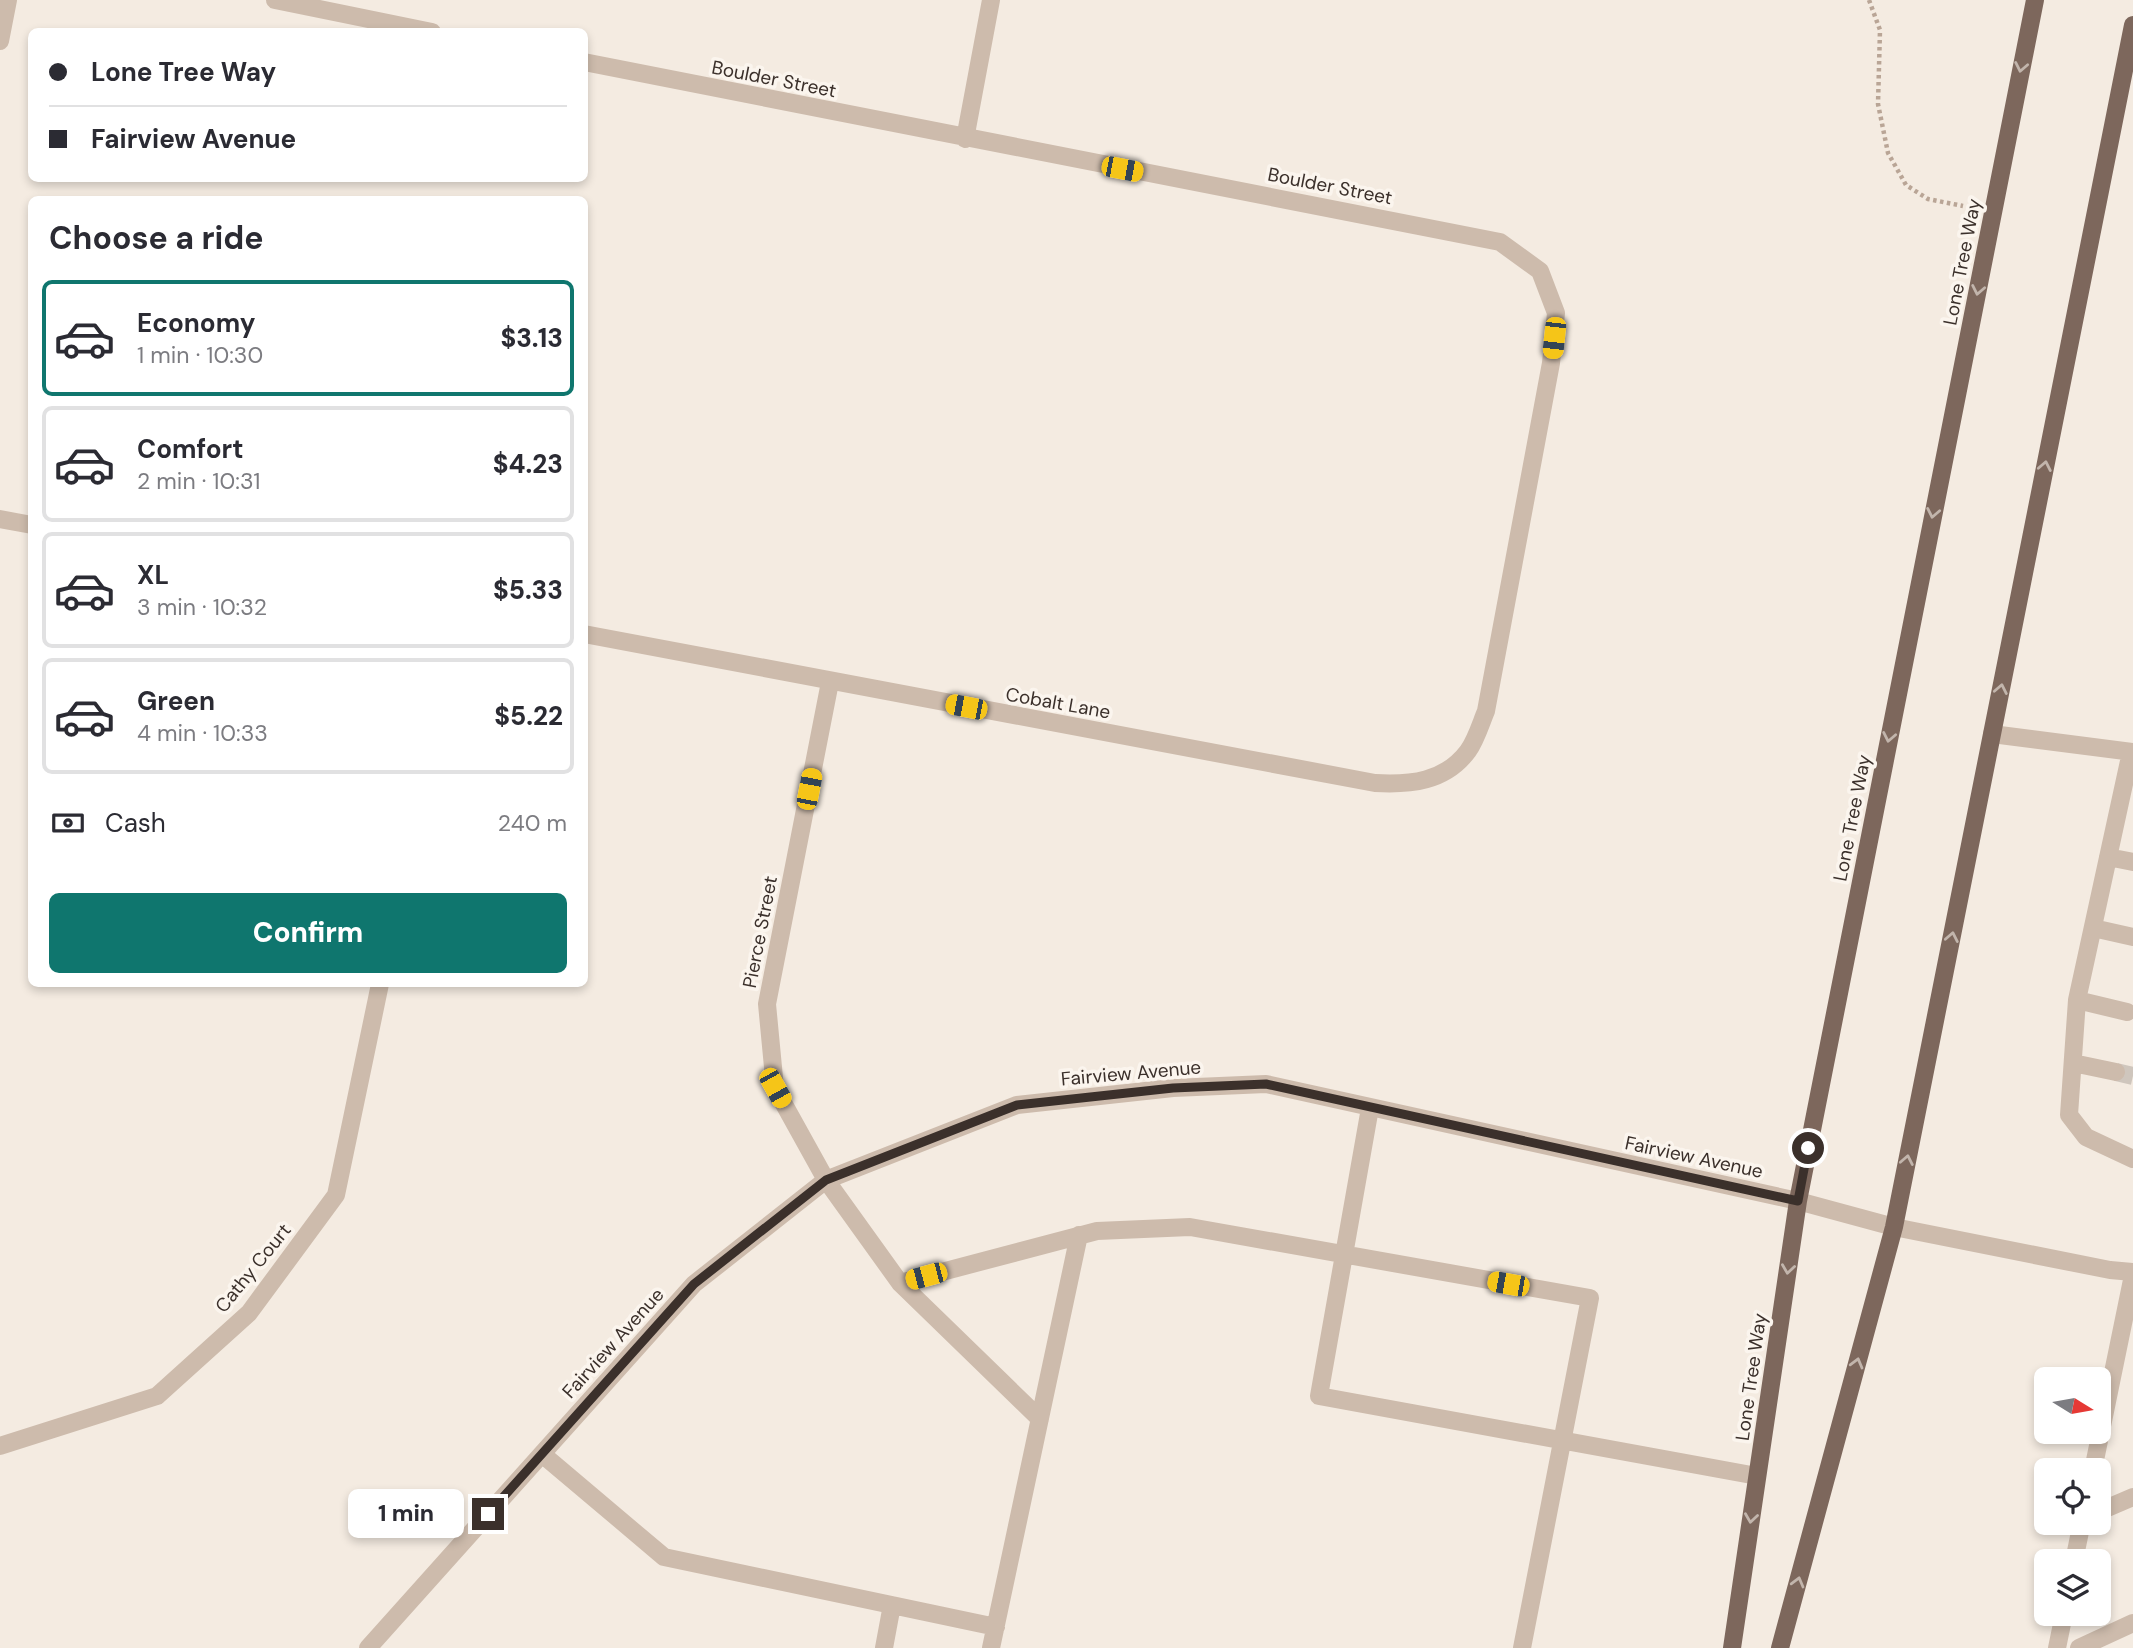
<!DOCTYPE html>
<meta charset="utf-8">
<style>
:root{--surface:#fff;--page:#f2f2f3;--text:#2b2b33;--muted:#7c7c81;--line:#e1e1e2;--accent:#0f766e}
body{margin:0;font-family:"DM Sans",sans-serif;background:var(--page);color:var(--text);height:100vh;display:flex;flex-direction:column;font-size:26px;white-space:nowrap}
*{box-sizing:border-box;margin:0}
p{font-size:23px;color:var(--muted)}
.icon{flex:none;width:38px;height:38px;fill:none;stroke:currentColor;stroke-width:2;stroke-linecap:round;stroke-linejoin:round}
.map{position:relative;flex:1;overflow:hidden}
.side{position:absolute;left:28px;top:196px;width:560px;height:791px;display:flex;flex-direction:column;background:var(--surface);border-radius:10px;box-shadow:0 4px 10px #0003}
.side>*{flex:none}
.top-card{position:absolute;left:28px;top:28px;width:560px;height:154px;border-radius:10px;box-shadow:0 4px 10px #0003;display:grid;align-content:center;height:154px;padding:0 21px;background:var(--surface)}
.needle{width:46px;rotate:101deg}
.buttons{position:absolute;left:2034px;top:1367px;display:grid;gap:14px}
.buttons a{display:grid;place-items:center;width:77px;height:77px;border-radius:10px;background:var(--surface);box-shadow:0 4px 10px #0003;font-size:35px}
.end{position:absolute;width:32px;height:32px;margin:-16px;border:9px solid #3b302b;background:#fff;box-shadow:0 0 0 4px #fff}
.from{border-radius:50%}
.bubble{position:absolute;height:49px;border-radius:10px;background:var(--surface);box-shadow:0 4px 10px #0003;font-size:23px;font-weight:800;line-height:49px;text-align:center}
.car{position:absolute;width:21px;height:42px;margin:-21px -10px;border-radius:9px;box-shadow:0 0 5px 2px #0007;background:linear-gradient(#f5c518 24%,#345 0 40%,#f5c518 0 76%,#345 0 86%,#f5c518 0)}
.top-card b{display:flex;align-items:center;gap:24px;height:66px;font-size:26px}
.top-card b+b{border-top:2px solid var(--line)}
.top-card i{width:18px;height:18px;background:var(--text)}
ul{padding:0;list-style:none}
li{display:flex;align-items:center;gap:21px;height:116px;margin:0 14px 10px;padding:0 7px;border:4px solid var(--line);border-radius:10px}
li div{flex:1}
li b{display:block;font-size:26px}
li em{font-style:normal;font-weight:800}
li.selected{border-color:var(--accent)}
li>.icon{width:63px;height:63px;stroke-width:1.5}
h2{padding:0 21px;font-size:32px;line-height:84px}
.pay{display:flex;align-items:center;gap:18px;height:77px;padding:0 21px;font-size:26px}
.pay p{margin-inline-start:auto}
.action{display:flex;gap:14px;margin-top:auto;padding:14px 21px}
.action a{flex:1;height:80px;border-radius:10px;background:var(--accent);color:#fff;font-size:28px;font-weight:800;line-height:80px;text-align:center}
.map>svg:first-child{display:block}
</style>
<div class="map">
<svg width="2133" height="1648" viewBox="0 0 2133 1648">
<rect width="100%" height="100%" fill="#f4ebe1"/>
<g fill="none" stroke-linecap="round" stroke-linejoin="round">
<path stroke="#cfc6bd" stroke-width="18" stroke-dasharray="18 9" stroke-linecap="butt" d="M2116,1072L2133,1076"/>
<path stroke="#b9a596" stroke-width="4.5" stroke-dasharray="3.5 3.5" stroke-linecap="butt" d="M1869,0L1880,30L1878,104L1888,153L1906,185L1928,199L1963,206"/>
<path stroke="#cdbbac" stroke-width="18" d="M275,0L432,32
M0,41L8,0
M584,62L1500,242L1540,271L1556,313L1551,363L1486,711C1481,723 1476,740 1468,751C1445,782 1410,785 1375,783L584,634
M965,139L991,0
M0,519L32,525
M830,682L767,1004L775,1088L826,1180L900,1283L1040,1419
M1992,734L2133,752
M2131,752L2077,1000L2069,1115L2086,1137L2133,1159
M2108,857L2133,862
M2093,928L2133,937
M2077,1000L2127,1012
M2073,1063L2116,1072
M1370,1108L1319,1396L1757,1476
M900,1283L1097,1231L1190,1227L1590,1298L1522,1648
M0,1446L157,1396L249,1313L336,1195L380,984
M542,1454L664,1557L996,1627
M2093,1470L2133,1275
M2098,1512L2133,1497
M2074,1561L2082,1522
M368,1648L694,1284L826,1180L1017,1105L1173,1088L1266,1084L1798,1201L1894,1227L2110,1270L2133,1272
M884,1648L892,1605
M991,1648L1079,1235
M2057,1648L2064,1614
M2079,1648L2133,1623"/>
<path stroke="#7d675c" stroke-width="18" d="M1732,1648L1798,1201L2035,0
M1780,1648L1894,1227L2133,25"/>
</g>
<defs><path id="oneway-chevron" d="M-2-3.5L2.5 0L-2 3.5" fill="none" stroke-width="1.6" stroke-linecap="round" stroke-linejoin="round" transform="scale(1.75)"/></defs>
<g stroke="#c2b5ac">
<use href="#oneway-chevron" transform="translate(2021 67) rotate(101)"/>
<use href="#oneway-chevron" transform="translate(1978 290) rotate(101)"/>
<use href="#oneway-chevron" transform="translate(2045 466) rotate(-79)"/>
<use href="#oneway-chevron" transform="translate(1933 513) rotate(101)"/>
<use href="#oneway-chevron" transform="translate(2001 689) rotate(-79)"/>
<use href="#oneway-chevron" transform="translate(1889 737) rotate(101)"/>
<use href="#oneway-chevron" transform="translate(1952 937) rotate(-79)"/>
<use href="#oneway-chevron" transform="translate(1907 1160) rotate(-79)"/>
<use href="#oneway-chevron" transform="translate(1788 1269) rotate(98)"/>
<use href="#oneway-chevron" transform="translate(1857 1363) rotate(-75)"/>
<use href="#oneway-chevron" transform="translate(1751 1518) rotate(98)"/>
<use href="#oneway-chevron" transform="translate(1798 1582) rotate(-75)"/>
</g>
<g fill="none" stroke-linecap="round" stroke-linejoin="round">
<path stroke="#3b302b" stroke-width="9" d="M488,1514L694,1284L826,1180L1017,1105L1173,1088L1266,1084L1798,1201L1808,1148"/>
</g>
<g text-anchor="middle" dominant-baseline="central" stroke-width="7" stroke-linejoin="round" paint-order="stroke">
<g font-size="19" fill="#3b302b" stroke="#fbf5ee">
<text transform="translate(774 79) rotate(11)">Boulder Street</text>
<text transform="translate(1330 186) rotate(11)">Boulder Street</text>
<text transform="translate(1962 262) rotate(-79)">Lone Tree Way</text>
<text transform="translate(1058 703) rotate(10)">Cobalt Lane</text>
<text transform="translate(1852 818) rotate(-79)">Lone Tree Way</text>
<text transform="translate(760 932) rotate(-79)">Pierce Street</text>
<text transform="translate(1131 1073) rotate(-5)">Fairview Avenue</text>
<text transform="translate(1694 1157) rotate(12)">Fairview Avenue</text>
<text transform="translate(253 1268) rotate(-51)">Cathy Court</text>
<text transform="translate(613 1343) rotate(-48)">Fairview Avenue</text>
<text transform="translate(1751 1377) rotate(-82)">Lone Tree Way</text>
</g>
</g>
</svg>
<div class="buttons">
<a><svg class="needle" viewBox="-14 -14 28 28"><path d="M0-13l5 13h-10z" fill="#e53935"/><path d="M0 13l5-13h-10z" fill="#7c7c81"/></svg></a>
<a><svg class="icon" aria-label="locate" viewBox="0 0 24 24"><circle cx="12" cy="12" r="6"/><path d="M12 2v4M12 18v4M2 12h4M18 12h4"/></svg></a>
<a><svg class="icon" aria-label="layers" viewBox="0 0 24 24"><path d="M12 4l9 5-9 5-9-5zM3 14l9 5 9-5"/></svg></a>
</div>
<i class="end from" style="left:1808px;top:1148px"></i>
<i class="end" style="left:488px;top:1514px"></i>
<div class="bubble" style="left:348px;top:1489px;width:116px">1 min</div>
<i class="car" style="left:1122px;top:169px;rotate:101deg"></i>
<i class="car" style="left:1554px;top:338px;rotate:186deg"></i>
<i class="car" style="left:966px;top:707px;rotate:281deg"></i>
<i class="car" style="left:809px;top:789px;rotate:11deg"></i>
<i class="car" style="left:775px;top:1088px;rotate:151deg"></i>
<i class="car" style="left:926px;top:1276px;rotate:255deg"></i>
<i class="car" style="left:1508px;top:1284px;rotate:280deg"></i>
<div class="top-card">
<b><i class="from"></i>Lone Tree Way</b>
<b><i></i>Fairview Avenue</b>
</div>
<section class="side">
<h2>Choose a ride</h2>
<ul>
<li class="selected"><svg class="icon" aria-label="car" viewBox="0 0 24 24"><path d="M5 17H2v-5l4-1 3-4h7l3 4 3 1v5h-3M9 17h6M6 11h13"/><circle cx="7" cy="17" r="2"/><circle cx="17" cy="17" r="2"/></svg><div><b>Economy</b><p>1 min · 10:30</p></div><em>$3.13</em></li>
<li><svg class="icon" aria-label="car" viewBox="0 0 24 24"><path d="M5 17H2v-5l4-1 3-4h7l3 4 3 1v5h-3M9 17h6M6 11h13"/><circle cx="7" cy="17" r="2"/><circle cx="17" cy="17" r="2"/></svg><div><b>Comfort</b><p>2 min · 10:31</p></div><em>$4.23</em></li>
<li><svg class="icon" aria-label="car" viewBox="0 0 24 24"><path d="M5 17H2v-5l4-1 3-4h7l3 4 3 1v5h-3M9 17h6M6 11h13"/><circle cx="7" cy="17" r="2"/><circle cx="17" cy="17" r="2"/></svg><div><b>XL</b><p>3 min · 10:32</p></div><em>$5.33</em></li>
<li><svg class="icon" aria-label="car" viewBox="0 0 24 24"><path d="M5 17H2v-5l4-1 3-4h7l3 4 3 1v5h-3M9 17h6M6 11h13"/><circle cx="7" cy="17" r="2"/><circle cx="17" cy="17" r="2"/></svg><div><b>Green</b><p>4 min · 10:33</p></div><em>$5.22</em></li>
</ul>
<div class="pay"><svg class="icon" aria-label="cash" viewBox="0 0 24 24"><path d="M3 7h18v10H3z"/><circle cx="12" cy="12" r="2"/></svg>Cash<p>240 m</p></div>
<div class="action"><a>Confirm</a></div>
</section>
</div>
